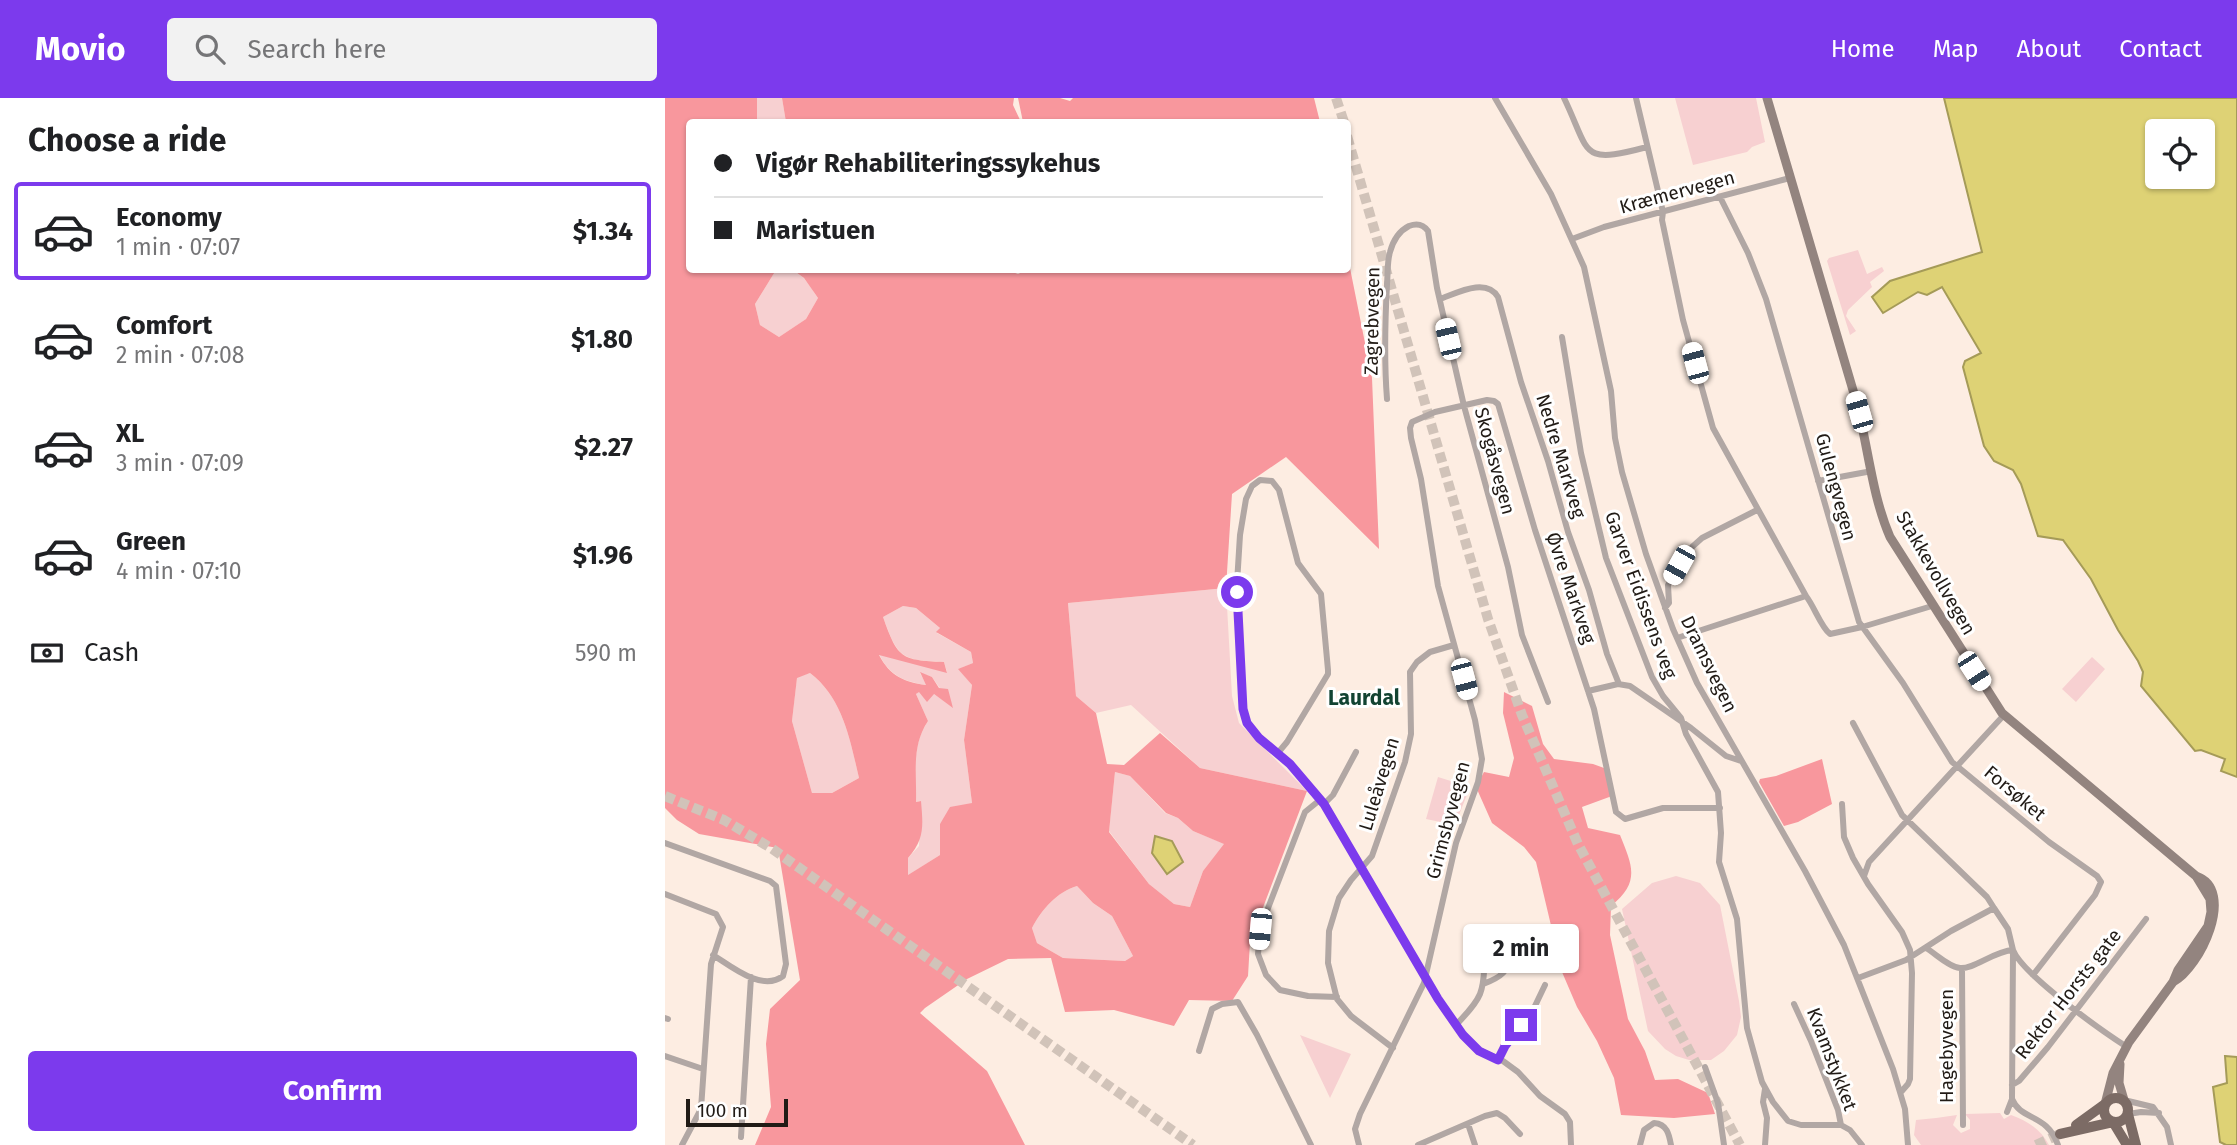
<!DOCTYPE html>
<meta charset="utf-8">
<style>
:root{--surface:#fff;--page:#f2f2f2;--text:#202124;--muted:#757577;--line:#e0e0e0;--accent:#7c3aed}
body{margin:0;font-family:"Fira Sans",sans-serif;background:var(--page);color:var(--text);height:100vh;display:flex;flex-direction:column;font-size:26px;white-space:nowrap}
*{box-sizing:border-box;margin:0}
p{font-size:23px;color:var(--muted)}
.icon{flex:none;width:38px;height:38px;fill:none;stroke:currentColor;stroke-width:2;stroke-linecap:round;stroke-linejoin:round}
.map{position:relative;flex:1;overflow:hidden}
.details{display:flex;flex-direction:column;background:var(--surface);width:665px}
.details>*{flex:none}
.hud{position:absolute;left:21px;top:21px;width:665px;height:154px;border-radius:7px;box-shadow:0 2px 5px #0004;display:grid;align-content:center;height:154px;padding:0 28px;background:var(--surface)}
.controls{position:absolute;left:1480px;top:21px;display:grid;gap:14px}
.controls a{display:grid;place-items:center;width:70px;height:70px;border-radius:7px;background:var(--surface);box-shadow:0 2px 5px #0004;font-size:35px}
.scale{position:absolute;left:21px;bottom:18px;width:102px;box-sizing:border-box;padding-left:7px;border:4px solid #211b16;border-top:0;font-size:19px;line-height:24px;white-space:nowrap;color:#211b16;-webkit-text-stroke:5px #fff;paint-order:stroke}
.end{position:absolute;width:32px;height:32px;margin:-16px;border:9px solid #7c3aed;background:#fff;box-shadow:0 0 0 4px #fff}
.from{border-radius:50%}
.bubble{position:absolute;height:49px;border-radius:7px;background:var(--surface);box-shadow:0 2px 5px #0004;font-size:23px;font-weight:700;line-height:49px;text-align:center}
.car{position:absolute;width:21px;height:42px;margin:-21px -10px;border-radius:9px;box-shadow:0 0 5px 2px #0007;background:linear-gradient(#fff 24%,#345 0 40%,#fff 0 76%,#345 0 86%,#fff 0)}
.hud b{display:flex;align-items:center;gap:24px;height:66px;font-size:26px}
.hud b+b{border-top:2px solid var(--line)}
.hud i{width:18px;height:18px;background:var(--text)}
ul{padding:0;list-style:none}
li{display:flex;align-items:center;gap:21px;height:98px;margin:0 14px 10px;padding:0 14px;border:4px solid transparent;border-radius:7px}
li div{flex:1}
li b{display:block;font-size:26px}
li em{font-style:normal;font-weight:700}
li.selected{border-color:var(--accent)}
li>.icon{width:63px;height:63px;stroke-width:1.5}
h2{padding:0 28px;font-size:32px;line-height:84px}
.pay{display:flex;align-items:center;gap:18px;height:77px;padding:0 28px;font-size:26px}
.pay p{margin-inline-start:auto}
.button{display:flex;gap:14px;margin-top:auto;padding:14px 28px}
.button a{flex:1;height:80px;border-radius:7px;background:var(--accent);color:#fff;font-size:28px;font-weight:700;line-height:80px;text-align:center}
header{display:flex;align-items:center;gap:42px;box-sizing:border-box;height:98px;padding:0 35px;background:var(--accent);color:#fff}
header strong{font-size:33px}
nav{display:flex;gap:38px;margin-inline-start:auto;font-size:24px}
.search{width:490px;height:63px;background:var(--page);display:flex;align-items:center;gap:18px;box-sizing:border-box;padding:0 24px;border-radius:7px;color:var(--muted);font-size:26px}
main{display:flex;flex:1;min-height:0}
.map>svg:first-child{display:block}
</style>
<header>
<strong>Movio</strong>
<div class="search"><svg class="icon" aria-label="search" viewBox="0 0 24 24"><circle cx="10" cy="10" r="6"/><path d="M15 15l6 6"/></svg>Search here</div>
<nav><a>Home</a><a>Map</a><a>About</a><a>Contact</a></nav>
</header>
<main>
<section class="details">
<h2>Choose a ride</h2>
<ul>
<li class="selected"><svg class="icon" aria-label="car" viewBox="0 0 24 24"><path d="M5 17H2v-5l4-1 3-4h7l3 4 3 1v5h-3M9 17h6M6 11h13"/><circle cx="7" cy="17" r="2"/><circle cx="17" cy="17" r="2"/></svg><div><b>Economy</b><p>1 min · 07:07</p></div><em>$1.34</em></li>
<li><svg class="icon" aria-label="car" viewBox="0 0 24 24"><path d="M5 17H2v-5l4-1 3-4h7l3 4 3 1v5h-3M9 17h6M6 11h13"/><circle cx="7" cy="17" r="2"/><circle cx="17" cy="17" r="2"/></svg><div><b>Comfort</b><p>2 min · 07:08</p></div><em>$1.80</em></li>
<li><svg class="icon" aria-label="car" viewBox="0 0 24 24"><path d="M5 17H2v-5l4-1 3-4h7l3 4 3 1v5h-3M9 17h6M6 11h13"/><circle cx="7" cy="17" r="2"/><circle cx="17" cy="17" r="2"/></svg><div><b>XL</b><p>3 min · 07:09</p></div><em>$2.27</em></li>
<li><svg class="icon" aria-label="car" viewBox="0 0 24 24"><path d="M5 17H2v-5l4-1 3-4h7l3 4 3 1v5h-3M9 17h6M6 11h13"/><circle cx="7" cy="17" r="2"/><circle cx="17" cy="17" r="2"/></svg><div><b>Green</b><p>4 min · 07:10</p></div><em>$1.96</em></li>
</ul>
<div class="pay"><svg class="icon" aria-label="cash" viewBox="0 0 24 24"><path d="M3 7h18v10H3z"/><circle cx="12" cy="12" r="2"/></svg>Cash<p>590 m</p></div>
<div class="button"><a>Confirm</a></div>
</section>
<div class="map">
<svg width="1572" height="1047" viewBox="0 0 1572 1047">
<rect width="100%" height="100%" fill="#fdede2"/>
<path fill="#f7d0d1" d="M92,0H117L121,24H92Z
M1010,0H1091L1100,44L1087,49L1082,54L1028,67Z
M1193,152L1202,176L1217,169L1219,173L1205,184L1207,189L1183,212L1181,218L1191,233L1185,237L1162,163L1164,160Z
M111,172C138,172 139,180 153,200L141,221L114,239L95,227L90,206Z
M561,490L567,598L574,625L642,693L535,670L466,607L431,615L411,598L403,505Z
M238,508L251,510L275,530L272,535L306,554L308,565L294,571L307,587L299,642L307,705L275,726V757L242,778L243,760L254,748L256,703L251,704C252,673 245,651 263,623L251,596L254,593L269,596L288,609L267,579L255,575L262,587C239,584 224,577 214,556L282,574L279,564C236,562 233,560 218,519Z
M1427,559L1440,571L1411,604L1397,591Z
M145,575C178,600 185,642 194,680L167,695H147L127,623L132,579Z
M450,674L465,678L500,715L513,720L528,733L560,746L538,773L525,809L509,806L484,786L444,733Z
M773,679L805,689L790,727L761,721Z
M1011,778L1035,785L1055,807L1074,903L1076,919L1072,937L1059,953L1046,962H1024L1011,958L1000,951L983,933L957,811L987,785Z
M412,788L428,805L447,818L468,858L460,863L398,860L372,845L367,830C377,811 392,794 412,788Z
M635,937L686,956L665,1000Z
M1335,1015L1339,1021L1346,1017C1363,1023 1376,1032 1384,1047H1256L1249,1037L1251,1022C1264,1021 1278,1019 1292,1017L1288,1027L1296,1035L1305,1031V1022L1300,1016Z"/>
<path fill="#f8979d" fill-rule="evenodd" d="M0,0H92V24H24V172H111L90,206L95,227L114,239L141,221L153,200L139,180L128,172H342L353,176L362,172H682L683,160L707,280L714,451L621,359L567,396L561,490L403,505L411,598L431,615L442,666L459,667L495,635L535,670L642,693L585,844L583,878L567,903L524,902L509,928L449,912L400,914L386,860L343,861L302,881L260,910L255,915L322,973L360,1047H90L106,1009L101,946L105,911L135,882L113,750L34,736L12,722L0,710ZM238,508L251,510L275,530L271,534L306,554L308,565L293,571L307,587L299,642L307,705L285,709L275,726V757L243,777V760C260,741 258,727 256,703L251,704C252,674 246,649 263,623L251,596L254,594L262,604L269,596L288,610L283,591L274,590L267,579L255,574L261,587C239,584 225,578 214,557L282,575L279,564C236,562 233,561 218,519ZM145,575C178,600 185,642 194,680L167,695H147L127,623L132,580ZM450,674L465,678L501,715L513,720L528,733L559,746L538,773L525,809L509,806L484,786L444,734ZM412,788L428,805L447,818L468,858L460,863L398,860L372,845L367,830C377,811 392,794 412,788Z
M117,0H349L348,7L356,24H121Z
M353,0H395L405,3L408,0H649L655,24H358Z
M839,594L867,608L878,646L889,661L928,666L939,670L947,698L917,709L923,730L955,737C967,767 976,784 946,808L945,837L963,921L980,953L990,982L1013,981L1043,995L1050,1016L1009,1020L956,1017L949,980L932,943L912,909L897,874L871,764L859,749L827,725L811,689L819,674L844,679L849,660L838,615Z
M1157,661L1167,706L1133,724L1119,728L1094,684L1095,681L1111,678Z"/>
<path fill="#ded275" stroke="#a59b58" stroke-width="2" fill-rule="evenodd" d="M1279,0H1572V679L1556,673L1560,661L1536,652L1530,653L1476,588L1478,574L1473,563L1453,532L1426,481L1398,442L1373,438L1356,386L1348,372L1329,363L1319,348L1298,269L1300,263L1316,255L1277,189L1262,197L1253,194L1218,215L1207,199L1225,183L1317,154ZM1538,33V79H1493V33Z
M490,738L507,743L518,764L502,776L487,755Z
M1560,958L1572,959V1047H1561L1555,1044L1548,989L1562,985Z"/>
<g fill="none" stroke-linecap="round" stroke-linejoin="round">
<path stroke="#d1c3b9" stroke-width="10" stroke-dasharray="10 5" stroke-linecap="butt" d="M671,0L679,24
M682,38L823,521L857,617L913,746L1075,1047
M0,698L59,722L106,750L528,1047
M1371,1047L1395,1036"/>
<path stroke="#b1a7a4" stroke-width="6" d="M830,0L886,96L919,169L946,293L950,340L957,374L981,456L1008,531L1032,585L1140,773L1179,847L1228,971L1240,1011L1243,1047
M899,0C926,56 914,67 982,49
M971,0L998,114L997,122L1018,222L1048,330L1141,498
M1055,99L1083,155L1101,201L1194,524L1238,585L1287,664L1384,744L1432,778L1436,784L1430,797L1368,877
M907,141L939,129L1125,80
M775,201C792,195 821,179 833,199L856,284L883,363L903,434L924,492L942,556L954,586
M897,239L916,355L941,460L987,579L998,598L1016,620L1021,636L1053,694L1056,735L1054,764L1072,821L1082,930L1097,984L1108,1004L1123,1023L1136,1027H1176L1185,1032L1197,1047
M722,301C719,263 720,224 722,186C723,175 722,164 725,154C728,143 734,133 744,128C752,125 758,126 763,133L772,190L799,308L843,469L857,537L883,604
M1153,383L1207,373
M1000,510L1004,505L1003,487L1027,449L1037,440L1092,412
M1012,540L1141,498C1149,508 1156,529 1165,536L1197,529L1267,508
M923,593L953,586L965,588L1026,630L1061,658L1076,663
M1188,625L1237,717L1322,799L1329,810
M612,656L622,644L663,576V572L656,496L633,465L614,392L607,383L595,382L587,388L581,401L575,437L572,485L578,612L582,625L594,640L625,666L656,701L773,901L798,937L814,952L838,963L853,974L875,998L900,1016L905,1024L906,1047
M656,701L640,714L595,831L593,856L601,877L615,892L643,898L672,899
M659,706L668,697L691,654
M1177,706L1179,739L1188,760L1203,786L1237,834L1245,852L1247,875L1245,981L1243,986L1236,994
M0,745L105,783L111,788L121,866L118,878C97,894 67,869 48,857
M1199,778L1204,764L1339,617
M0,796L51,816L58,829L46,866L36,1011L17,1047
M1261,850C1271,856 1284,869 1295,870C1308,872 1329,853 1348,852C1358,877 1437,933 1462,949
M1297,870L1298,1027
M1193,880L1241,862L1286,833L1329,810L1343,831L1348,852L1347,1001L1342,1014
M1129,906L1146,943L1173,1012L1176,1027
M0,920L3,921
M791,927C800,917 810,908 815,896C824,873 812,851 835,835C858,834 849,864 838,875C832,881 826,883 818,886
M728,950L686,918L672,901L663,865L664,833L674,800L686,782L707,758L740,664L746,636L745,574L752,564L765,554L789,547
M534,953L547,911L557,906L573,904L592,937L646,1047
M0,958L38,971
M833,962L840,948L869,910L880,887
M1040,969L1053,1005L1059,1047
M1347,987L1354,983L1383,949L1481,821
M1100,991L1098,1004L1102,1020L1100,1047
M1347,1001C1356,1023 1382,1015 1393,1047
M1459,1002L1488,1009L1502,1029L1506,1047
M1463,1016L1476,1014L1494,1015
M803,1026L810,1047
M76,1039L86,879
M694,1047L690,1031L695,1016L759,885L791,745L813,684L817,661L810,622L773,488L756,381L746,340L745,330L747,324L770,314L822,302L829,303L833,306L870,432L929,611L951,714L960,721L998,710H1055
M753,1047L820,1018L832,1015L840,1020L855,1036
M975,1047L979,1032L989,1025C1002,1026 1004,1036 1006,1047"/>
<path stroke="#93847f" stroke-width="9" d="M1102,0L1190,299C1203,345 1206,395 1225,439L1337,615L1531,778L1545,801L1546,814L1543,828L1513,872L1508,884L1464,944L1448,975L1440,1006
M1508,884C1535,870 1572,792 1531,778
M1455,966L1454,985L1459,1002"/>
<path stroke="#7c6b65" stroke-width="10" d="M1439 1012a12 12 0 1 1 24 0a12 12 0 1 1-24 0Z
M1463,1016L1471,1047
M1411,1027L1440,1006
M1395,1036L1448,1024L1462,1047"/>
</g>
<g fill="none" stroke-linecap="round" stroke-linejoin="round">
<path stroke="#7c3aed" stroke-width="9" d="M572,494L578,611L582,625L594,640L625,666L659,706L773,901L798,937L814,953L833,962L840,948L856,927"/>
</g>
<g text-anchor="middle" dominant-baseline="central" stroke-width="6" stroke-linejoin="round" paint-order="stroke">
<g font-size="19" fill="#211b16" stroke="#fff">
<text transform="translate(1012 94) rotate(-15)">Kræmervegen</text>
<text transform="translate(707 223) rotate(-89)">Zagrebvegen</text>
<text transform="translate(896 358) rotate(73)">Nedre Markveg</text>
<text transform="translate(830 363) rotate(75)">Skogåsvegen</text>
<text transform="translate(1171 389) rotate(75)">Gulengvegen</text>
<text transform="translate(1271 475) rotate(60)">Stakkevollvegen</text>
<text transform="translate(906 490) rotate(71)">Øvre Markveg</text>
<text transform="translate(976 497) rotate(70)">Garver Eidissens veg</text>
<text transform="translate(1044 566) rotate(64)">Dramsvegen</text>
<text transform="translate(714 686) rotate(-73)">Luleåvegen</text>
<text transform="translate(1350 695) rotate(40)">Forsøket</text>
<text transform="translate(783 722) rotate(-75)">Grimsbyvegen</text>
<text transform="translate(1403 896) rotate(-52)">Rektor Horsts gate</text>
<text transform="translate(1281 948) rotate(-90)">Hagebyvegen</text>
<text transform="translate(1167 961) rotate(69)">Kvamstykket</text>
</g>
<g font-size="21" font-weight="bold" fill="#124332" stroke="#fff">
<text x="699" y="600">Laurdal</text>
</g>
</g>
</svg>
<div class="controls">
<a><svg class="icon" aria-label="locate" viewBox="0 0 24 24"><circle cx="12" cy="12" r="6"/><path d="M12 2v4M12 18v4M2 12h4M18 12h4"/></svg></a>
</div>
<div class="scale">100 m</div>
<i class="end from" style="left:572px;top:494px"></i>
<i class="end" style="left:856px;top:927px"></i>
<div class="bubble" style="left:798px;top:826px;width:116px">2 min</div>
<i class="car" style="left:783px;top:241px;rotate:347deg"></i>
<i class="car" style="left:1030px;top:265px;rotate:345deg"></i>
<i class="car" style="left:1194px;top:314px;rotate:344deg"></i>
<i class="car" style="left:1014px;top:467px;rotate:209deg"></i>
<i class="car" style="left:1309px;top:573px;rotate:147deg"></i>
<i class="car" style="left:799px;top:581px;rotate:165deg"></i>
<i class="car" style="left:595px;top:831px;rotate:185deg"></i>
<div class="hud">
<b><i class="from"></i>Vigør Rehabiliteringssykehus</b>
<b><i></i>Maristuen</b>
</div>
</div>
</main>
